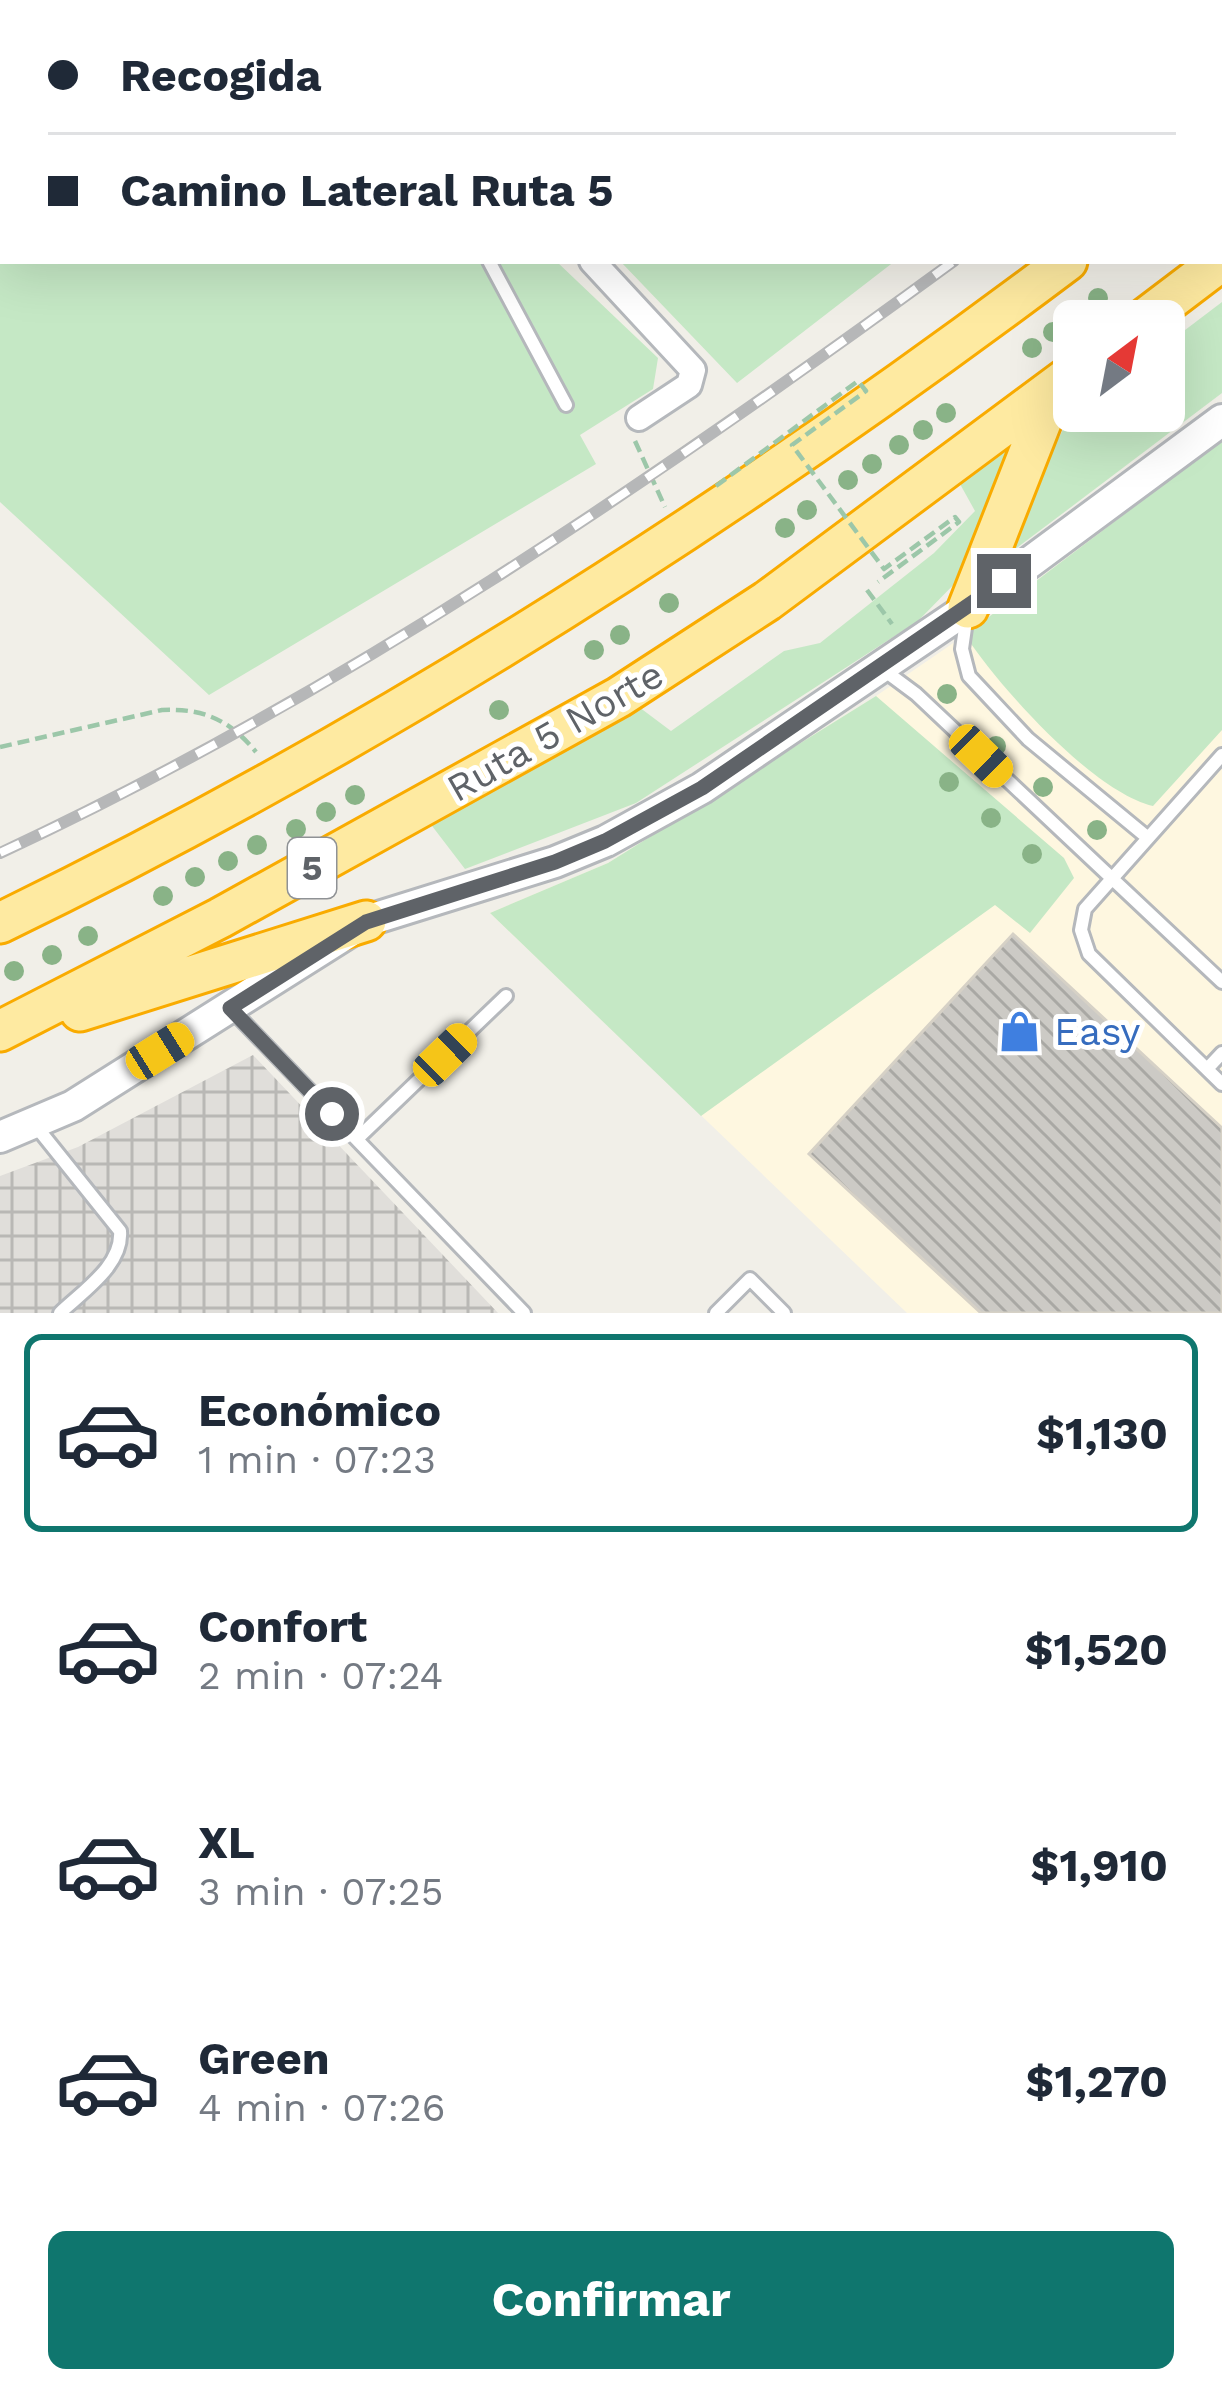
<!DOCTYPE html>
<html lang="es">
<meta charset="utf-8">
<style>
:root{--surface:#fff;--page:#f2f2f3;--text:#1f2937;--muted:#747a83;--line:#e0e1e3;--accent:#0f766e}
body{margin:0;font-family:"Work Sans",sans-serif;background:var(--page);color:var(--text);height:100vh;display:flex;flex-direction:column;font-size:45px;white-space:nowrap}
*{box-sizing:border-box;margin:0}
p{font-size:39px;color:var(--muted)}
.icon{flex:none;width:66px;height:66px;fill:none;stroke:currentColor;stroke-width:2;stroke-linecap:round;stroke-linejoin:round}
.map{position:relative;height:1313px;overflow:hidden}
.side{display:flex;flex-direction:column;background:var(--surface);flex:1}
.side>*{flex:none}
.banner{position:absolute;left:0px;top:0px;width:1224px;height:264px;box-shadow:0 12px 48px #0002;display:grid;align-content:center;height:264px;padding:0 48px;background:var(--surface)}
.needle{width:78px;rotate:32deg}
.buttons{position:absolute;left:1053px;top:300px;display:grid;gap:24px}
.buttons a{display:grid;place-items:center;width:132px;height:132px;border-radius:18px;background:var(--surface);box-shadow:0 12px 48px #0002;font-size:60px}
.end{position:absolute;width:54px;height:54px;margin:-27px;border:15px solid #5f6368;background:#fff;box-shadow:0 0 0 6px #fff}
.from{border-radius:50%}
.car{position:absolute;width:36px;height:72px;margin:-36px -18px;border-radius:15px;box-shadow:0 0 9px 3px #0007;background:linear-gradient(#f5c518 24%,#345 0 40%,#f5c518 0 76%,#345 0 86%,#f5c518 0)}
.banner b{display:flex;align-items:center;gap:42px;height:114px;font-size:45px}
.banner b+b{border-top:3px solid var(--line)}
.banner i{width:30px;height:30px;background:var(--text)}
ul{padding:21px 0 0;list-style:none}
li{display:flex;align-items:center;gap:36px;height:198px;margin:0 24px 18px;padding:0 24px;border:6px solid transparent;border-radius:18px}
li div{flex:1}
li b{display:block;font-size:45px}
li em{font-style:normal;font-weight:700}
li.current{border-color:var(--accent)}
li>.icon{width:108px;height:108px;stroke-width:1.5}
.primary-button{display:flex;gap:24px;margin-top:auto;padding:24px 48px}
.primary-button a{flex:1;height:138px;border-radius:18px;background:var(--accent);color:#fff;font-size:48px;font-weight:700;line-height:138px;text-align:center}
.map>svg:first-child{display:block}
</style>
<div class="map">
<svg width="1222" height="1313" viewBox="0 0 1222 1313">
<defs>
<pattern id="industrial-grid" width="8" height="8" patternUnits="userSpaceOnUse" patternTransform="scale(3)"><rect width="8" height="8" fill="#e0deda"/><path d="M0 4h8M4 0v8" fill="none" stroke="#b9b8b5"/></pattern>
<pattern id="building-back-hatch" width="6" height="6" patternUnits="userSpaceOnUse" patternTransform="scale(3)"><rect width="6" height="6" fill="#cccac5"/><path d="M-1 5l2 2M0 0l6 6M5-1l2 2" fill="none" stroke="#a9a8a4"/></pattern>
</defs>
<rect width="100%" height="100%" fill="#f1efe8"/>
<path fill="#fef7e0" d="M1222,440V1313H907L490,913L608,863L876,696L965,635Z"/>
<path fill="url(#industrial-grid)" d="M253,1055L498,1313H0V1176L78,1147Z"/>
<path fill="#c5e8c5" d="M0,0L282,3H3V261H556L658,358L653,389L580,435L596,464L209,695L0,502Z
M392,0H1099L1101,3H389Z
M620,261H895L737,383Z
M1222,302V393L993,566L1070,416L1077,411H1164V346Z
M1222,440V730L1153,806C1093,792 999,687 965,635Z
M1012,443L965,573L918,621L636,803L465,869L429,822L635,704L671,731L784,651L820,643L934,553L975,511L960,484Z
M876,696L1064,858L1074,878L1030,933L995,905L701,1116L490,913L608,863Z"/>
<path fill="url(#building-back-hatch)" stroke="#d6d1c6" stroke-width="3" d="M1013,934L1222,1128V1313H981L809,1154Z"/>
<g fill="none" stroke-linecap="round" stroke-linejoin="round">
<defs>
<path id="service" d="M209,0L212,3
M416,3L420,0
M489,261L566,405
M967,614L962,649L969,676L1028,739L1148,838
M881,668L916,694L1222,982
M1222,755L1085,909L1081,930L1089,954L1222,1084
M230,1008L524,1313
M1207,1069L1222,1053
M35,1125L120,1231C123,1265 83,1291 60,1313
M357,1139L506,996
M716,1313L750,1279L784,1313"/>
<path id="minor" d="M334,0L337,3
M592,261L693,370L689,385L639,418"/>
<path id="tertiary" d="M0,1137L73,1106L366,921L555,862L606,841L702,788L968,608L1222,420"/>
<path id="trunk" d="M1221,145L1222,144
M1142,321L1221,261
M968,608L1054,389
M0,923C377,740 732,513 1067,261
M80,1011L366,921
M0,1031L220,918L619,697L767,601L1074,373"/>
</defs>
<use href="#service" stroke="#b5b8bc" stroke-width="18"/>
<use href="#minor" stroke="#b5b8bc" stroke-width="30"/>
<use href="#tertiary" stroke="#b5b8bc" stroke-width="36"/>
<use href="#trunk" stroke="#f9ab00" stroke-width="45"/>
<path stroke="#9cc7a9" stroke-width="4.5" stroke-dasharray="12 6" stroke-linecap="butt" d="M635,441L665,507
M867,590L892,624
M0,747L162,710C203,708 230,720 256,752"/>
<use href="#service" stroke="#fff" stroke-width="12"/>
<use href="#minor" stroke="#fff" stroke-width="24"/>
<use href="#tertiary" stroke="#fff" stroke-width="30"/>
<use href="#trunk" stroke="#feeaa1" stroke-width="39"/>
<defs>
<path id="rail" d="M1221,67L1222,66
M0,853C340,695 652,481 954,261"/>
</defs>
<use href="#rail" stroke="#b6b7b8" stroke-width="12"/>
<use href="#rail" stroke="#fff" stroke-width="8" stroke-dasharray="22" stroke-linecap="butt"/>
<path stroke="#9cc7a9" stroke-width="4.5" stroke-dasharray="12 6" stroke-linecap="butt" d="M716,486L858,381L866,391L792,445L884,569L955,517L959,522L878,582"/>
</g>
<g fill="#89b387">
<circle cx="1098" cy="298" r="10"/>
<circle cx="1053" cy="332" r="10"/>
<circle cx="1032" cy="348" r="10"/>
<circle cx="946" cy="413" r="10"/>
<circle cx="923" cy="430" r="10"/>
<circle cx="899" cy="445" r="10"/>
<circle cx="872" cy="464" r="10"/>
<circle cx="848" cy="480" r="10"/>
<circle cx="807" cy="510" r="10"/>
<circle cx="785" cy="528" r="10"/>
<circle cx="669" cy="603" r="10"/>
<circle cx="620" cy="635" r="10"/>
<circle cx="594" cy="650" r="10"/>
<circle cx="947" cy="694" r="10"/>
<circle cx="499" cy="710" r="10"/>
<circle cx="996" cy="746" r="10"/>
<circle cx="949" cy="782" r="10"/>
<circle cx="1043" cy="787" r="10"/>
<circle cx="355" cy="795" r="10"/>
<circle cx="326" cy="812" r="10"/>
<circle cx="991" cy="818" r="10"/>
<circle cx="296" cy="829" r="10"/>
<circle cx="1097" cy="830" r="10"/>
<circle cx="257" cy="845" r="10"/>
<circle cx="1032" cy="854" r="10"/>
<circle cx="228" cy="861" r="10"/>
<circle cx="195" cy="877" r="10"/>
<circle cx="163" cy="896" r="10"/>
<circle cx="88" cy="936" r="10"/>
<circle cx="52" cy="955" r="10"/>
<circle cx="14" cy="971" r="10"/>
</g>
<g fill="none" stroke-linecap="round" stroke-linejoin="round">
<path stroke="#5f6368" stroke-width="15" d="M332,1114L230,1008L366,922L555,862L605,841L702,788L1004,581"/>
</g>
<defs>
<symbol id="shop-bare" viewBox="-9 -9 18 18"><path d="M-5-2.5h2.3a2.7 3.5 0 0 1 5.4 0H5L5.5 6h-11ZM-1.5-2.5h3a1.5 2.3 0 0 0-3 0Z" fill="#3f7fe0" stroke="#fff" stroke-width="2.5" paint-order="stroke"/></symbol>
</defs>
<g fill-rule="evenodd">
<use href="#shop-bare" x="990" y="1002" width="59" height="59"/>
</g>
<g text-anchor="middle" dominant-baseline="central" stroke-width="10" stroke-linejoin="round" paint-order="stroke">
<rect fill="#fff" stroke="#8f9295" stroke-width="3" x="288" y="838" width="48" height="60" rx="9"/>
<g font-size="36" font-weight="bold" fill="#5f6368">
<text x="312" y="868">5</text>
</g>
<g font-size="39" fill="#5f6368" stroke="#fff">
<text transform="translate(555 731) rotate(-30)">Ruta 5 Norte</text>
</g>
<g font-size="39" fill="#366cbe" stroke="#fff" text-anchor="start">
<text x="1054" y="1031">Easy</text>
</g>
</g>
</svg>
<div class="buttons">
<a><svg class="needle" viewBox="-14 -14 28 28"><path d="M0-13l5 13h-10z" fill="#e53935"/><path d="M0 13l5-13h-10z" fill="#747a83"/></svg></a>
</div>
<i class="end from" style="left:332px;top:1114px"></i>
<i class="end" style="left:1004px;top:581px"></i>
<i class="car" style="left:981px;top:756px;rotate:134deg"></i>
<i class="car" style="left:160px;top:1051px;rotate:58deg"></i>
<i class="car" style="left:445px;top:1055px;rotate:46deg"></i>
<div class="banner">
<b><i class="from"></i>Recogida</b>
<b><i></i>Camino Lateral Ruta 5</b>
</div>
</div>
<section class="side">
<ul>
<li class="current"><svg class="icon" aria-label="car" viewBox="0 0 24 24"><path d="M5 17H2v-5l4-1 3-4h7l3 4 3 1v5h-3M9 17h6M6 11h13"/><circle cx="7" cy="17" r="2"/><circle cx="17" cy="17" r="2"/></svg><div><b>Económico</b><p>1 min · 07:23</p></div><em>$1,130</em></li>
<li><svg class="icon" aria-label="car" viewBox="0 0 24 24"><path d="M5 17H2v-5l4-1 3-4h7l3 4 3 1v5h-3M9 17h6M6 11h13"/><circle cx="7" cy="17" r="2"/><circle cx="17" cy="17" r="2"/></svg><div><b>Confort</b><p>2 min · 07:24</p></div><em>$1,520</em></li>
<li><svg class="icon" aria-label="car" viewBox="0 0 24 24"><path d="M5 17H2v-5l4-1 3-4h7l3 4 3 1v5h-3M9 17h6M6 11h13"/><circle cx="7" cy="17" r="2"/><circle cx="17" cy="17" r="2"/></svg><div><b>XL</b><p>3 min · 07:25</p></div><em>$1,910</em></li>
<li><svg class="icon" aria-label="car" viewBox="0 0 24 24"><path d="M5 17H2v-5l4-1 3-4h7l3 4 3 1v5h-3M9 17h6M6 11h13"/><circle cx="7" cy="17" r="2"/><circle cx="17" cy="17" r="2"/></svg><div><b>Green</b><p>4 min · 07:26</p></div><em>$1,270</em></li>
</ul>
<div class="primary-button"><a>Confirmar</a></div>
</section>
